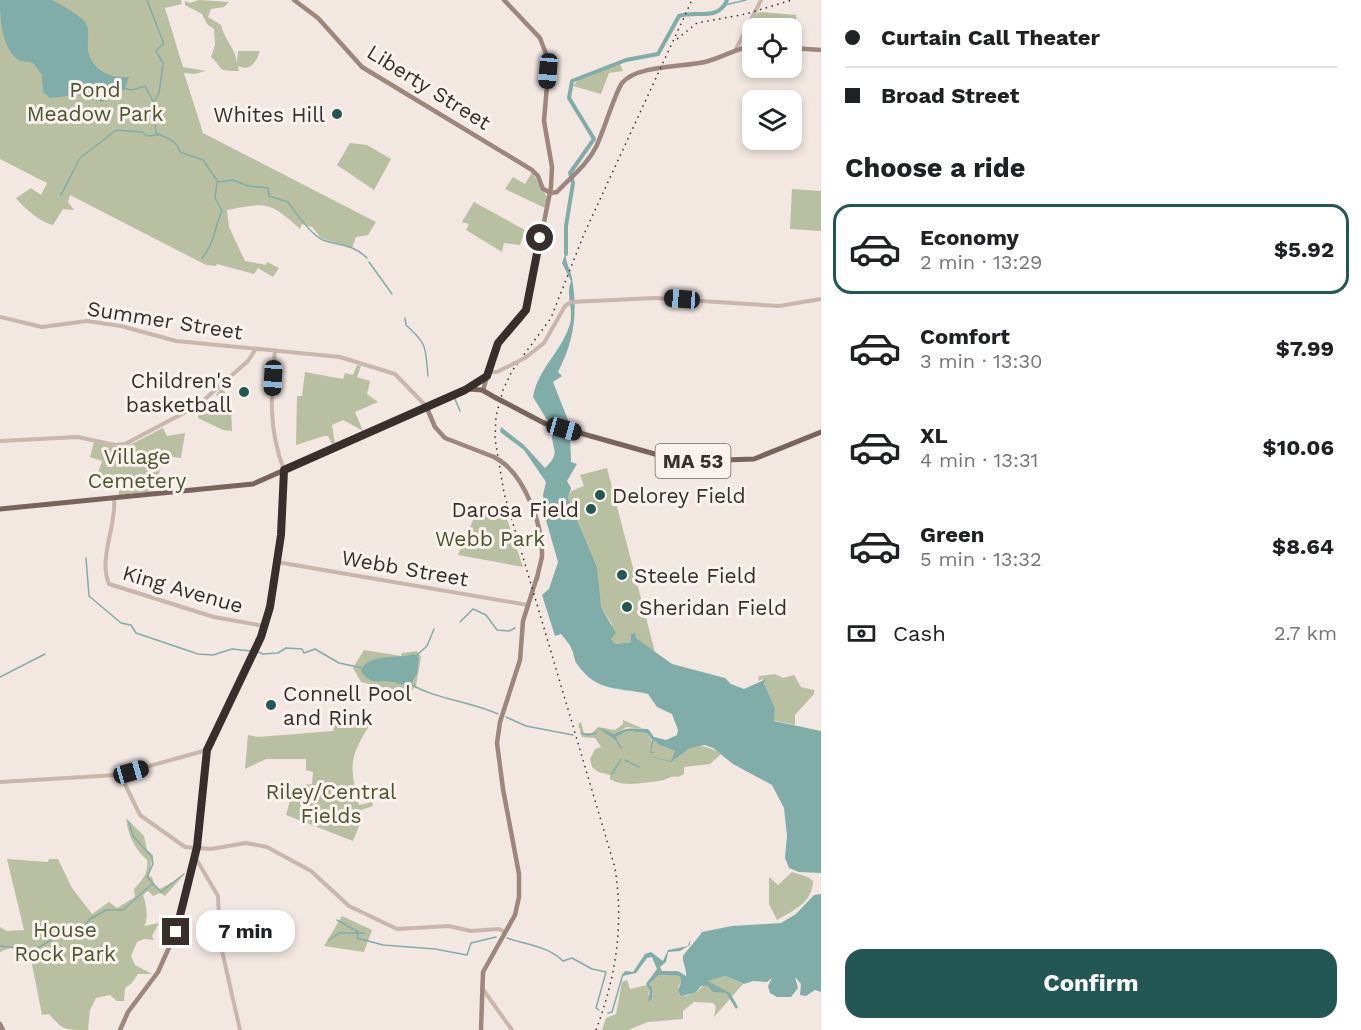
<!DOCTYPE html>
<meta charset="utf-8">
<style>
:root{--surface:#fff;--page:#f2f2f2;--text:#202124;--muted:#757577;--line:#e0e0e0;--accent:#235754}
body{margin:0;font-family:"Work Sans",sans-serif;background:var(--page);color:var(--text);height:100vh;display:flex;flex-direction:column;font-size:22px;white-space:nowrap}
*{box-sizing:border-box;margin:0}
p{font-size:20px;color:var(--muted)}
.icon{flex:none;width:33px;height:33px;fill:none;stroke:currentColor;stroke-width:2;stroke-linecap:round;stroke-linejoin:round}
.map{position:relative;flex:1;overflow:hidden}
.drawer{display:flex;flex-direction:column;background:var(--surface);width:540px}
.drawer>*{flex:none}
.guide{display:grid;align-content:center;height:132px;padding:0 24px;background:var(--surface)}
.controls{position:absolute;left:742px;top:18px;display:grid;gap:12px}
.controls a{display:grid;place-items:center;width:60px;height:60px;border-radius:12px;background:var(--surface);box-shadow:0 3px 9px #0003;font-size:30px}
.end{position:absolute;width:27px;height:27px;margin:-14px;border:8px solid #382e2b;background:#fff;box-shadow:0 0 0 3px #fff}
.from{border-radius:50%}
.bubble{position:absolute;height:42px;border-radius:18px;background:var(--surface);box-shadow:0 3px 9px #0003;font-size:20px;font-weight:700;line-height:42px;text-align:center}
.car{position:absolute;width:18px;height:36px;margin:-18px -9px;border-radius:8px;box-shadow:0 0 4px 2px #0007;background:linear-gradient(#222 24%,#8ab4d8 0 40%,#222 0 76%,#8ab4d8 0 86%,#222 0)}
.guide b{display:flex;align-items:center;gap:21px;height:57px;font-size:22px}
.guide b+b{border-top:2px solid var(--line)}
.guide i{width:15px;height:15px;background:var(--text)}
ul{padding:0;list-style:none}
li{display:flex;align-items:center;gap:18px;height:90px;margin:0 12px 9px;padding:0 12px;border:3px solid transparent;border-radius:18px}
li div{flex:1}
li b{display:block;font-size:22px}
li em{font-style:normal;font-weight:700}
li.selected{border-color:var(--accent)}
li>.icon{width:54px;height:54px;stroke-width:1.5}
h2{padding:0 24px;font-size:27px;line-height:72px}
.pay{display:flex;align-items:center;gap:15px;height:66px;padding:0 24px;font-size:22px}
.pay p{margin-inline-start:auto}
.button{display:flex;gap:12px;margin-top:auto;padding:12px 24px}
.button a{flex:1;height:69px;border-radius:18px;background:var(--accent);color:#fff;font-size:24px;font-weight:700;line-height:69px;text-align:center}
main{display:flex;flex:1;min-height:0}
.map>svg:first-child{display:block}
</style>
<main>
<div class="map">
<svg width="821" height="1030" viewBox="0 0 821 1030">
<rect width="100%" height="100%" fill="#f2e7e1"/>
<path fill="#b9c0a1" d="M0,0H181L182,4L165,8L183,67L206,71L194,74L184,73L203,133L376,222L368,235L356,237L352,248L321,238L312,227L302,224L300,229C270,202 267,202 227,210L229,227L245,261L266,265L267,262L279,268L273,277L258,268L254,274L217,264L216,266L206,265L70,195L68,202L74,210L63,209L53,225C40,222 24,208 16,198L31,188L41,195L47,183L0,159Z
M199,0L229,2L224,7L211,9L208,17L221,25C224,39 236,49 237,63L238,51H260C256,62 251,72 238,66L239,71C216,71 225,70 211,57L215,45L214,29L207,24L202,14L185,5V1L190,3Z
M762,12L796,15L798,46H792V28H753V44L741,46L757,13Z
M620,64L623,71L609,73L601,94L573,86L579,79Z
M350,143L367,145L391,159L374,190L337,165Z
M532,172L547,197L545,208L505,189L513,177L525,184Z
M792,189L821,191V231L790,229Z
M474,202L525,230L520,245L504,243L502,252L466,230L469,224L462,222Z
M357,365L361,366L357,377L370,381L367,394L378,402L355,412L363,431L343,420L332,425L335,443L332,444L328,436H324L296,445L297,396H302L305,372L343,379L345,373L353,375Z
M222,388C233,402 231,414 232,431L223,430L198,418L199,408L209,400L221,410L227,408L216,394Z
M163,428L167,436L185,433L181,458L164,456L154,491L119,495V484H105L106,479L97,476L102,461L90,457L94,442C128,452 133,442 163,428Z
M607,468L655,652L631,636V642L616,644L611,639L612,624L601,607L598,593L597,567L568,498L571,491L584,486L580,475Z
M477,511L505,513L523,567L458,555Z
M364,650L401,656L402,653L417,651L421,657L416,686L408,694L361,682L353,668Z
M775,674L783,678L794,675L801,687L814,690V694L795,715V725L772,720L775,712L763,679L758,681L759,676Z
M338,712L372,722C349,756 349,765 359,805L372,802L373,806L361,810L363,816L353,841L286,815L294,786L312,784L313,772L306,770V759H266L245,769L248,735L258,737L333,731Z
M623,720L644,729L627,727L615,734L608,732L616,740V736L627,731L647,733L652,742L654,740L659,745L675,751L674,760C687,742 704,743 721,754L710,764L684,767V774L678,777C671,775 667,780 659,781C644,782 624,788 610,779V775L598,772L592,767L590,759L595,749L601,747L595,738L582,737L578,724L581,722L584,733H592L598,727L615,730L623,724Z
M126,818L144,836L147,850L153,855L149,876L152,877L155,886L160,889L183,876L165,896L160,893L153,896L148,891L143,895C146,903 149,919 144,926L159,923L152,936L154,940L144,939L137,942L131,956L135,965L152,974H138L132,983L125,988L124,1001H117L110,995L96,998L90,1010L88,1030C64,1030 63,1030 49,1014L42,1015L29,949L10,948L0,952V927L7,931L24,930L7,859L48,862L49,859H58L72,888L92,914L109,902L117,908L135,897L134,889C142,880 149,874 147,860C134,848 128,835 126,818Z
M792,872L808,877L813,881C813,902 793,911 777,920L769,904V877L778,885Z
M342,916L372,930L364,952L324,946Z
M659,975L680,976L681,983L678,987L685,996L695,993L710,980L725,976L743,984L714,1017L716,1006L713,1003L694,1002L683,1011V1019L648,1022L628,1030H602L606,1018L616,1014L622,982L627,980L630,989L647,985L650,990L648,995H651L652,987L649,984Z"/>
<path fill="#81ada9" d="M0,0C16,0 36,0 51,0C56,1 84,18 86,23C90,31 87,41 88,50C91,70 111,79 129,77L124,91L120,88L103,102L77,95L50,98L43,92L42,75L34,64C28,60 22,63 17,59C1,45 0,19 0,0Z
M566,252C565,263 570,268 572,278C578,314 574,341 558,372L562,376L553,382L568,420V427L563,426L564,432L570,434L571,462L577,464L567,481L571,488L568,498L597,567L601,607L616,633L611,639L616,644L631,642V634L635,633L636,638L672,664L725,678L731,684L744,689L766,679L764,683L775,709L774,721L821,731V873L799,872L789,868L785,858L787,836L784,808L772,785L733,764L713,748L705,745L690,748L671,762L644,755L671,761L675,751L659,745L654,740L651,751L655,753H650L652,740L647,733L627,731L616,737L618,743C612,736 605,734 600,729L595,735L600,728L614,734C629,726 632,729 648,729L654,737L666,740L677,735L678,730L672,714L657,707L648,694C619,687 597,693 577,664C574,660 574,654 572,650C570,644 565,639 561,634L555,636L542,595L549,589L558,562L546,520L543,495L546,482L524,450L500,432L501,427L524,445L545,468C562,452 551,450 552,432L556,430V423L547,420L533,397C538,369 560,353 569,327C575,311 565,296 571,281L562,263Z
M414,654L419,658L417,673L410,686C403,685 392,681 386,681C374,682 369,682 361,672C364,653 400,659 414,654Z
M821,894V992L815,990L806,996L800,995L801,984L795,977L798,988L791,997H777L770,993L768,986L772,978L767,982L753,981L744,984L725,976L708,981L730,993L738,1007L736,1009L726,993L713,992L708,986H701L695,993L681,996L678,990L681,983L680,976L659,975L649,984L652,987V998L648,1002L650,990L646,984L657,969L652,957L647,958L636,973L622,976L625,971L633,972L645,954L651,952L663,961L668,950L688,946L690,940V945L680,951L668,952L666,962L660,967L662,971H678L686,976C687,969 682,962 683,956C684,954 699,937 702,932L732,926L781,923L796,914L814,895Z"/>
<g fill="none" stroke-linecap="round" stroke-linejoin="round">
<path stroke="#81ada9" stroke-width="1.5" d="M147,0L162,39L164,43L156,51L163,63
M725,5L746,0
M123,88L132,90L145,86L153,101L156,133C166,138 177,140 180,152L203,160L218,182L233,180L248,186L268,188L269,196L288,202C295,212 311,235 323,240C340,246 353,244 367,258
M154,102L159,93L163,65
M61,195L80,158L116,130L142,132L147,136L158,135
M202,258C215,243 214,228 222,211L215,198L217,183
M369,262L392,294
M405,318L406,325C428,345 425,346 428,376
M455,399L460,411
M86,558L89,596L121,623L131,625L136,633L198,654L213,655L232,649L251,651
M460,622L473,609L486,615L497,630L509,631L515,628
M256,651L263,654L278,653L286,648L302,649L304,653L315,649L339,663L363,668
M416,656L427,646L434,629
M0,677L45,654
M412,685C439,700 470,701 498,714
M506,717L526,726L573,735
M581,733L588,735L596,733
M618,743L621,748
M625,760L639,767
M612,774L621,759
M129,822L133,836L152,857L153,864L147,877L161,892L184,874
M337,920L358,932L357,938L383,945L435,949L467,955L471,943L496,937
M507,938C527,945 548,946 563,961L572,958L592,969L606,972L596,1008L599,1010
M329,940L339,933H365
M0,946L34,950L72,928L83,927L90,919L106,910H123L152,884
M608,1013L612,1012L623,974"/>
<path stroke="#81ada9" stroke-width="4" d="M566,254V226L573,183L570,173L594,139L569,98L572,81L626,60L658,54L679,16C696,10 718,22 727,0"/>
<path stroke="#c9b6ad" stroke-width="4" d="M736,49L761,0
M0,317L42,327L87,321L121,326L176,341L340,357L395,374L426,406
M275,350C271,394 268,429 284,470
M525,358L544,343L565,306L571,302L655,298L779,306L821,299
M490,372H497L515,363
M0,441L78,437L115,445L125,444L197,406L248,361L255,350
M114,498C117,525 98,558 109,584L214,617L264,626
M277,562L528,605
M120,774L140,815L185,847L211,849L246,843L267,847L311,871L349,906L397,929L449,926L471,931L499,929L505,932
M0,782L117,775L207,750
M195,857L218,896L220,942L240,1030
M482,988L512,1030"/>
<path stroke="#9d867e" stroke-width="4.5" d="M294,0L318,18L362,67L532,170L538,176L543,189L551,193
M792,48L821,50
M551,193L557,192C571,177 587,165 596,147C604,131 614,95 622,83C637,65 683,67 705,62C722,58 736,48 753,46
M467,389L487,376
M483,390L497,344L521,319L527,308L551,187L552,167L544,121L549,62L540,38L504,0
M426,406L435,427L445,438L494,457
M499,460C525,476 543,526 542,556C541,563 538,571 537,579
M0,1024L3,1030
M120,1030L128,1012L158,972L176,932L197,847L207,750L261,637L270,607L281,535L284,470
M481,1030L483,972L515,915L519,897V874L503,789L497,743L500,722L520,660L523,621L537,577"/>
<path stroke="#79635d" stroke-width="5" d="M502,401L544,423L662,456L695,461L754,459L821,432
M0,509L253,484L468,389L482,390L496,398"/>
<path stroke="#382e2b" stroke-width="1.5" stroke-dasharray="1.5 4.5" stroke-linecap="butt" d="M677,39L697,23L746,14L792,0
M596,1030C616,977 624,925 615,868L504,493L495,439L496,416L503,390L512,371L551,318L584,234L692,0"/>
<path stroke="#c9b6ad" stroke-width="4" d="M515,363L525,358"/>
<path stroke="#9d867e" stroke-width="4.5" d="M494,457L499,460"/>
<path stroke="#79635d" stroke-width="5" d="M496,398L502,401"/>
</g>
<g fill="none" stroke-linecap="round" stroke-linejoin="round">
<path stroke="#382e2b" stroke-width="8" d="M176,932L197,847L207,750L261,637L270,607L281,535L284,470L465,390L487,376L498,343L526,310L540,238"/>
</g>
<g fill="#235754" stroke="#f9f2ed" stroke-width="2">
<circle cx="337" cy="114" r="6"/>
<circle cx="244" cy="392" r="6"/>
<circle cx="600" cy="495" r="6"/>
<circle cx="591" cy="509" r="6"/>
<circle cx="622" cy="575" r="6"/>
<circle cx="627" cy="607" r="6"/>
<circle cx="271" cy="705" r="6"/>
</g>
<g text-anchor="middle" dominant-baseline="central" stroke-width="6" stroke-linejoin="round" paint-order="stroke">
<rect fill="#f9f2ed" stroke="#726965" stroke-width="1.5" x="655.5" y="444" width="75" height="34" rx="4.5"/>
<g font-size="20" font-weight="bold" fill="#382e2b">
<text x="693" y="461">MA 53</text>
</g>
<g font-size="21" fill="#382e2b" stroke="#f9f2ed">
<text transform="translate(429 87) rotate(32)">Liberty Street</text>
<text transform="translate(165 320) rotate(9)">Summer Street</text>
<text transform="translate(405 568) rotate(10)">Webb Street</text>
<text transform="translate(183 589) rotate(16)">King Avenue</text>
</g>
<g font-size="21" fill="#4c5530" stroke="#f9f2ed">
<text x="95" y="89">Pond<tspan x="95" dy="24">Meadow Park</tspan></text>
<text x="137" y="456">Village<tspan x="137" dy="24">Cemetery</tspan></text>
<text x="490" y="538">Webb Park</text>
<text x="331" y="791">Riley/Central<tspan x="331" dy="24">Fields</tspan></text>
<text x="65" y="929">House<tspan x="65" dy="24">Rock Park</tspan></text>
</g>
<g font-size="21" fill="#382e2b" stroke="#f9f2ed" text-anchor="start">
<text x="325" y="114" text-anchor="end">Whites Hill</text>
<text x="232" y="380" text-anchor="end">Children's<tspan x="232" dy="24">basketball</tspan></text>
<text x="612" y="495">Delorey Field</text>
<text x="579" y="509" text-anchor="end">Darosa Field</text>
<text x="634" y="575">Steele Field</text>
<text x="639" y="607">Sheridan Field</text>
<text x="283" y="693">Connell Pool<tspan x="283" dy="24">and Rink</tspan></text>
</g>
</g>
</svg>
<div class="controls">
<a><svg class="icon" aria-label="locate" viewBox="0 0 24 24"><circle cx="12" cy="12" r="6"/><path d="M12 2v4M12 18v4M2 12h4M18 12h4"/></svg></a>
<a><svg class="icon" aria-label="layers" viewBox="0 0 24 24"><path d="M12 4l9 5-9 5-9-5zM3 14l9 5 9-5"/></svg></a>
</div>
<i class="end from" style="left:540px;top:238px"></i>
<i class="end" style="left:176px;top:932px"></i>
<div class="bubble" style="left:196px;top:910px;width:99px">7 min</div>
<i class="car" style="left:548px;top:71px;rotate:185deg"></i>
<i class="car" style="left:682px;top:299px;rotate:274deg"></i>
<i class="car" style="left:273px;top:378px;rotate:183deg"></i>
<i class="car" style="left:564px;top:429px;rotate:106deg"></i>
<i class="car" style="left:131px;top:772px;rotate:74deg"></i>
</div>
<section class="drawer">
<div class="guide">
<b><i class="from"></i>Curtain Call Theater</b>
<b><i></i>Broad Street</b>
</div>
<h2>Choose a ride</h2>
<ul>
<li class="selected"><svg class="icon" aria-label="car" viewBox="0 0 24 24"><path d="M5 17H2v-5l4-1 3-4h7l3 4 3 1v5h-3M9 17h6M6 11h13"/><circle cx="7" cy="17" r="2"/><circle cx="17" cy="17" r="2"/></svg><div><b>Economy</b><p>2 min · 13:29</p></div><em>$5.92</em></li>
<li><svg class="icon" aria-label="car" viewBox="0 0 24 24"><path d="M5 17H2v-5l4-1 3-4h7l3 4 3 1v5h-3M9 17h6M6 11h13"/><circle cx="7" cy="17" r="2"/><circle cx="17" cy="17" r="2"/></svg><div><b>Comfort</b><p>3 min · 13:30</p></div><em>$7.99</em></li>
<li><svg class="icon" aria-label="car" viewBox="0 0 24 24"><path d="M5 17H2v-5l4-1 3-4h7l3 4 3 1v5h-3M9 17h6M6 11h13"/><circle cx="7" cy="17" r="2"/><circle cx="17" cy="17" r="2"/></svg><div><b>XL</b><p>4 min · 13:31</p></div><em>$10.06</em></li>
<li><svg class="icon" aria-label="car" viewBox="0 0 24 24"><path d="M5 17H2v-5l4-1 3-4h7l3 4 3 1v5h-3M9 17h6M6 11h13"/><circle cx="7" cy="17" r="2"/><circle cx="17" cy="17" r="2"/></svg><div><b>Green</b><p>5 min · 13:32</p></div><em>$8.64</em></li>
</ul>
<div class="pay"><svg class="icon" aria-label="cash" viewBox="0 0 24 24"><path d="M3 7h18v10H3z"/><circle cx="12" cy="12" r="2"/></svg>Cash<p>2.7 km</p></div>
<div class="button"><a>Confirm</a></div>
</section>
</main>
